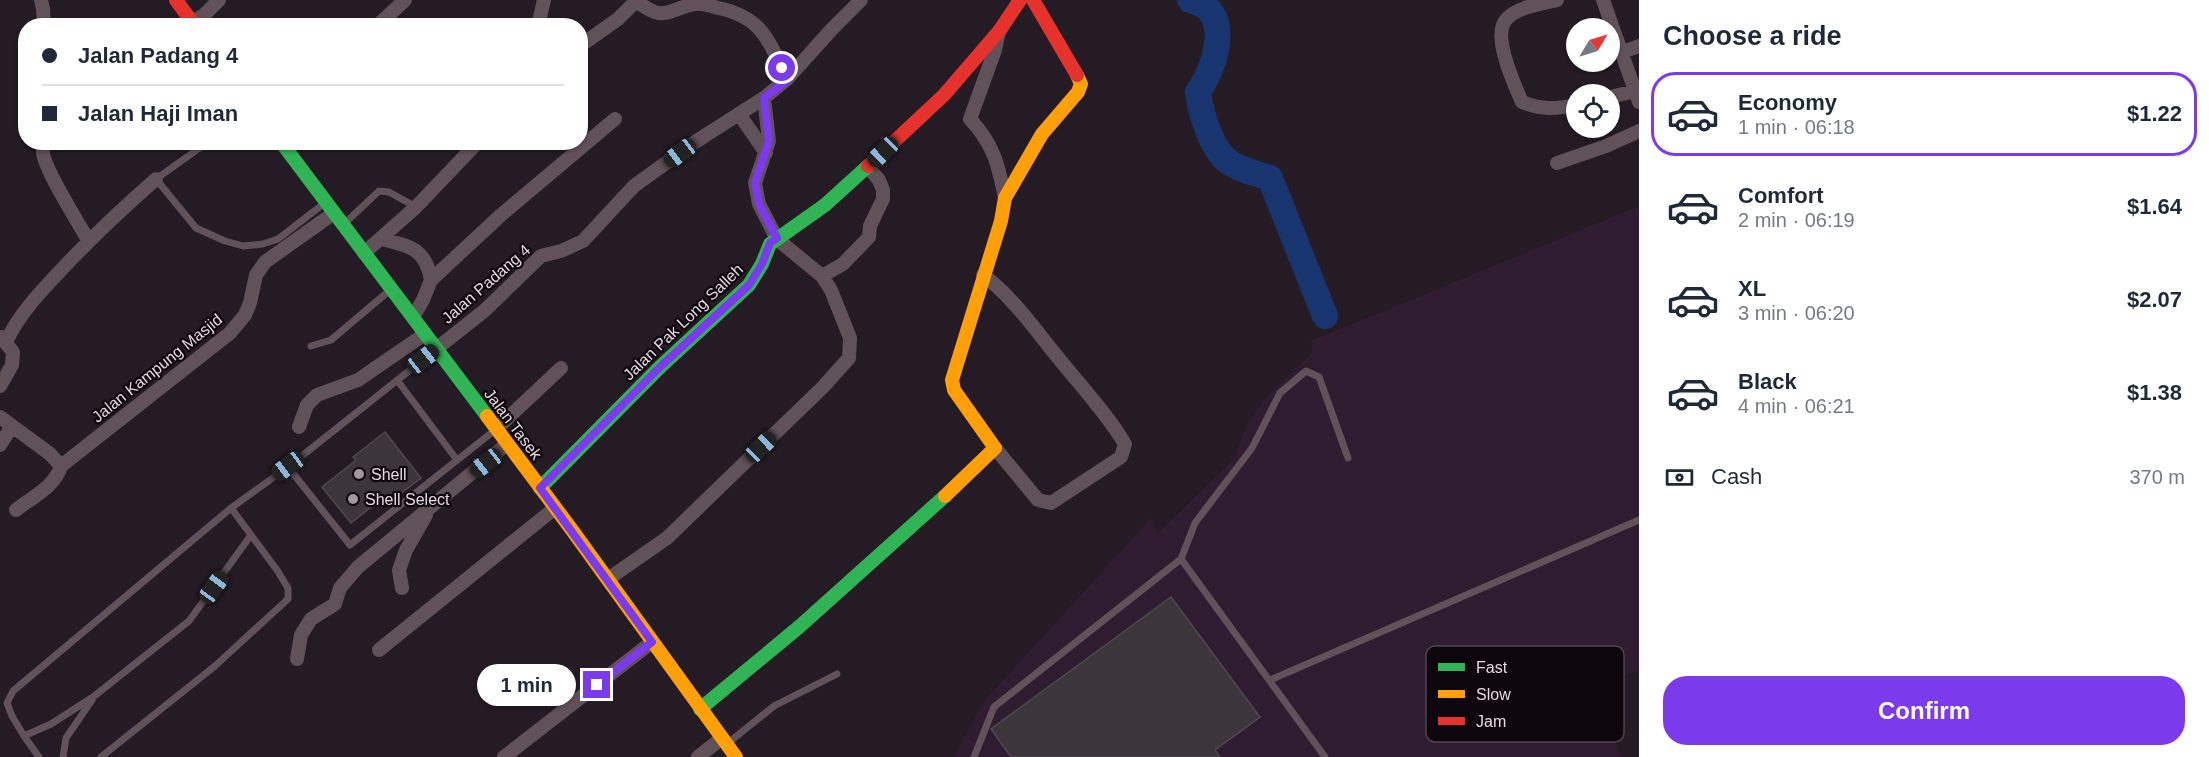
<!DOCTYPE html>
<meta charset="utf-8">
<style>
:root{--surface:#fff;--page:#f2f2f3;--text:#1f2937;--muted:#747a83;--line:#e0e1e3;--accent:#7c3aed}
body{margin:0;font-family:Arial,sans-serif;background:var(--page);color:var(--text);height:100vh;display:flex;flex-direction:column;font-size:22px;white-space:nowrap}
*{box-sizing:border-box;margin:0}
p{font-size:20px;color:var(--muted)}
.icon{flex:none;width:33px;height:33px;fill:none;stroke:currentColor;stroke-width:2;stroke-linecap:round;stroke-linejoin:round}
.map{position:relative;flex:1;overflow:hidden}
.sheet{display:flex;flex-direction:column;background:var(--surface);width:570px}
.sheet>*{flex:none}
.hud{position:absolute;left:18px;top:18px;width:570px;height:132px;border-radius:24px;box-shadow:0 2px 4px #0004;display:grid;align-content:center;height:132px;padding:0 24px;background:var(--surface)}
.needle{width:39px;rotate:52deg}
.fabs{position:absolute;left:1566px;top:18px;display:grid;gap:12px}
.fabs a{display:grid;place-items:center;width:54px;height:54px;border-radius:50%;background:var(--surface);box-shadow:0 2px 4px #0004;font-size:30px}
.end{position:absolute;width:27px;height:27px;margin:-14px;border:8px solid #7c3aed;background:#fff;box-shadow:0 0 0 3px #fff}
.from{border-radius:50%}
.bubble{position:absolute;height:42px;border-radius:21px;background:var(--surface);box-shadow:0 2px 4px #0004;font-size:20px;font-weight:800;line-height:42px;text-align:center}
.car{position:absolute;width:18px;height:36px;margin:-18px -9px;border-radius:8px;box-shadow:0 0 4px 2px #0007;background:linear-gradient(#222 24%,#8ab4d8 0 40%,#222 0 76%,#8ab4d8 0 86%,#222 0)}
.hud b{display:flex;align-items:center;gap:21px;height:57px;font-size:22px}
.hud b+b{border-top:2px solid var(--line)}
.hud i{width:15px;height:15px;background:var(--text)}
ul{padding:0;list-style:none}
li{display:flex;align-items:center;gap:18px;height:84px;margin:0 12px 9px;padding:0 12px;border:3px solid transparent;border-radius:24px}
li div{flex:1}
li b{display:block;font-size:22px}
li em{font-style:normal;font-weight:800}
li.active{border-color:var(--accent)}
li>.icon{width:54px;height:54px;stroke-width:1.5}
h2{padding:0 24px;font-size:27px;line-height:72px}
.pay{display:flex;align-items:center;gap:15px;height:66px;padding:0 24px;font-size:22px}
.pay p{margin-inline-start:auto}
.action{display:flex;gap:12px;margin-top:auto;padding:12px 24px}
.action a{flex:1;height:69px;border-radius:24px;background:var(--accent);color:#fff;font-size:24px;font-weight:800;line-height:69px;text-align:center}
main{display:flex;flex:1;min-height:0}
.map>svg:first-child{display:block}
</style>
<main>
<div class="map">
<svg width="1639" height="757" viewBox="0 0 1639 757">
<rect width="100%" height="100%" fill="#241b24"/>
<path fill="#301c30" d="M1639,206V670L1594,689L1621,757H954L984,701L1151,518L1158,533L1233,460L1248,423L1265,398L1312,353L1311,341Z"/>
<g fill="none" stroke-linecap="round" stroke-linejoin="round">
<path stroke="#193570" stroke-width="26" d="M1190,0C1194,2 1200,3 1204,5C1230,24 1213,71 1198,92C1200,110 1210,143 1223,157C1235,169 1255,173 1270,178L1325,316"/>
</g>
<path fill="#3d353c" stroke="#514951" stroke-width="1.5" d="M385,432L421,478L388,503L384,497L351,523L322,487L356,460L353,457Z
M1171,597L1260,717L1215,750L1220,757H1011L991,729Z"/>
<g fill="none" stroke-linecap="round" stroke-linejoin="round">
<path stroke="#615158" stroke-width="7" d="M208,142L156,179L196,228L225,241L243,246L263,244L278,239L326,202
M345,223L379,191L389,192L416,207
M311,346L331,340L389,291
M434,351L288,467L350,545L495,430
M397,380L457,460
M251,535L189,621L93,697L51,724L24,736L12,716L7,703L13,691L231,508L288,467
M1181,559L1325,757
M1270,680L1639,520
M24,736L39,757
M728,743L774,706L837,674
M63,757L66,738L92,700
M101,757L215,666L288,599V588L277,570L231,508
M974,757L994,707L1181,559L1195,523L1252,448L1280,393L1306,371L1319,377L1348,458"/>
<path stroke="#615158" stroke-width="14" d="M41,0L43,9L44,26
M1557,0C1541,4 1515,7 1505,21C1493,38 1514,84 1522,102C1542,110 1556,109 1576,105
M1603,0L1639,102
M636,1C666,23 665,10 695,4C702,3 711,6 718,8C763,17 769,42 787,79
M193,22L204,15L219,0
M377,26L405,0
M538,26L544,0
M999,31L995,50L970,119C994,145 998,164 1005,198
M580,46L618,19L637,0
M1622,52L1639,46
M1610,97L1635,91
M739,114L766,153
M46,142C45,145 43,148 43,151C42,166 80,225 88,240
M1557,163L1606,146L1639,131
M381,239C409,246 426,248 431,280
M364,253L416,207L478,142
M983,275C1013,297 1036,331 1060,360C1082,387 1107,414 1125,444L1121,457L1051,503L1038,500L995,448
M822,276L843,264L869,237L870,226L883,199V190L879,180L868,167
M413,317L423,300L431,280L501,215L615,119
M6,342C19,314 41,291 62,269C92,237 123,208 156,179
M436,349L484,311L541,256L561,251L583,241L634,186L695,142L764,98L787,79L832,29L861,0
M0,386L12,365L13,352L1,337
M0,417L50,454L61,466C55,487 32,497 16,510
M299,427L307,405L317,395L358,380L425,334
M496,429L561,368
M0,445L12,426
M61,466L230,333L245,315L250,303L256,275L265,262L334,213
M608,579L667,538L823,387L849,358L850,338L831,290L822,276L777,239L759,204L755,183L769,141L764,98
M402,588L399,570L406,550L426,515
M379,650L555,508
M297,659L301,635L311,619L335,604L340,588L358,567L507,444
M504,757L652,642
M698,757L722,738"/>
<path stroke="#30b455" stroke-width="14" d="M281,142L487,416
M540,488L660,367L749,285L762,264L770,244L825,205L868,166
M700,709L799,627L945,496"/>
<path stroke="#ff9f0a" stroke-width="14" d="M487,416L572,530L736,757
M945,496L995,448L954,390L952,380L1001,221L1005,198L1042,134L1078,92L1081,84L1077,75"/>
<path stroke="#e5322d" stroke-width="14" d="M176,0L195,26
M1033,0L1077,75
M868,166L944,95L1000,30L1020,0"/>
</g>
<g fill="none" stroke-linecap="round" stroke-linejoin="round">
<path stroke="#7c3aed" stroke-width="8" d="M597,685L652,642L540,488L660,367L749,285L762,264L770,243L777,238L759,204L755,183L769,141L764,98L788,80L782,68"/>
</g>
<g fill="#a296a1" stroke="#0d060c" stroke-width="2">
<circle cx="359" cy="474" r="6"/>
<circle cx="353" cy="499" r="6"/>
</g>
<g text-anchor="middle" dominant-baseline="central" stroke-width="4.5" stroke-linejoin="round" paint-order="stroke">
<g font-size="16" fill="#e6d9e5" stroke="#0d060c">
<text transform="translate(486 284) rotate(-41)">Jalan Padang 4</text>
<text transform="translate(683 322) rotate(-44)">Jalan Pak Long Salleh</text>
<text transform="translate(157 368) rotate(-39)">Jalan Kampung Masjid</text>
<text transform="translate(513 424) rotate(53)">Jalan Tasek</text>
</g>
<g font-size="16" fill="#e6d9e5" stroke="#0d060c" text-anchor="start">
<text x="371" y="474">Shell</text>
<text x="365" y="499">Shell Select</text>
</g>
</g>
<rect x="1426" y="646" width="198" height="96" rx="9" fill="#0d060c" stroke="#4e454d" stroke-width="1.5"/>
<rect x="1438" y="663" width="27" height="8" fill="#30b455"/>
<rect x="1438" y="690" width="27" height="8" fill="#ff9f0a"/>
<rect x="1438" y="717" width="27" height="8" fill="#e5322d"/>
<g font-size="16" fill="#e6d9e5">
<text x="1476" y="673">Fast</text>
<text x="1476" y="700">Slow</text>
<text x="1476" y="727">Jam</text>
</g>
</svg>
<div class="fabs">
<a><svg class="needle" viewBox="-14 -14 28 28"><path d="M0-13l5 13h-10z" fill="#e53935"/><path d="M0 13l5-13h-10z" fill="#747a83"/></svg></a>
<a><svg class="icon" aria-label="locate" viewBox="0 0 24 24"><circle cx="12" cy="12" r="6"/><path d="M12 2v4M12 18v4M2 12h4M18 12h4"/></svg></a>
</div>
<i class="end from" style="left:782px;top:68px"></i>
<i class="end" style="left:597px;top:685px"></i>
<div class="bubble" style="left:477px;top:664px;width:99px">1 min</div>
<i class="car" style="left:883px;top:152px;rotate:226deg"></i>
<i class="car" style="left:680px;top:153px;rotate:233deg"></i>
<i class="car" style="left:423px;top:359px;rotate:52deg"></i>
<i class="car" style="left:761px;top:447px;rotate:46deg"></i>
<i class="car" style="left:486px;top:463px;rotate:232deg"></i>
<i class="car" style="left:288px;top:466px;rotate:234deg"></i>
<i class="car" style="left:214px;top:587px;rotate:36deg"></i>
<div class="hud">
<b><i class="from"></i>Jalan Padang 4</b>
<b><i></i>Jalan Haji Iman</b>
</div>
</div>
<section class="sheet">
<h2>Choose a ride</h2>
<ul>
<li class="active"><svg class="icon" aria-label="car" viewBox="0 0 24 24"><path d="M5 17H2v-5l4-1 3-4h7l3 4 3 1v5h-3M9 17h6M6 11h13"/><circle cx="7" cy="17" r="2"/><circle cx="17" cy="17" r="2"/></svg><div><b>Economy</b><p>1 min · 06:18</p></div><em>$1.22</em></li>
<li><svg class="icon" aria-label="car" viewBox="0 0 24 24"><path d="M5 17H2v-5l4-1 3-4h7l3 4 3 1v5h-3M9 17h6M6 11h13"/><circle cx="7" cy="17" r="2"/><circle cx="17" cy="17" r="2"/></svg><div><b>Comfort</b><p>2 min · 06:19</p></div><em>$1.64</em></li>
<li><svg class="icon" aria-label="car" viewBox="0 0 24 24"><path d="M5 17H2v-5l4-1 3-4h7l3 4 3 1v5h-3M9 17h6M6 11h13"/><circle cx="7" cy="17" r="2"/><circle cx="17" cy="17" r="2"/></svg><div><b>XL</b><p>3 min · 06:20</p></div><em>$2.07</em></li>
<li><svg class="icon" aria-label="car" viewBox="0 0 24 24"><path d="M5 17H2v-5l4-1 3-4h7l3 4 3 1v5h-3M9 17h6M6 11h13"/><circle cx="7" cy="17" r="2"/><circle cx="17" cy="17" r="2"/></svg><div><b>Black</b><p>4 min · 06:21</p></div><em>$1.38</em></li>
</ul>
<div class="pay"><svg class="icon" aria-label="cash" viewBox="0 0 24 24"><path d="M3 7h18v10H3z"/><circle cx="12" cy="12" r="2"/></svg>Cash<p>370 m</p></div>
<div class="action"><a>Confirm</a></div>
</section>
</main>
